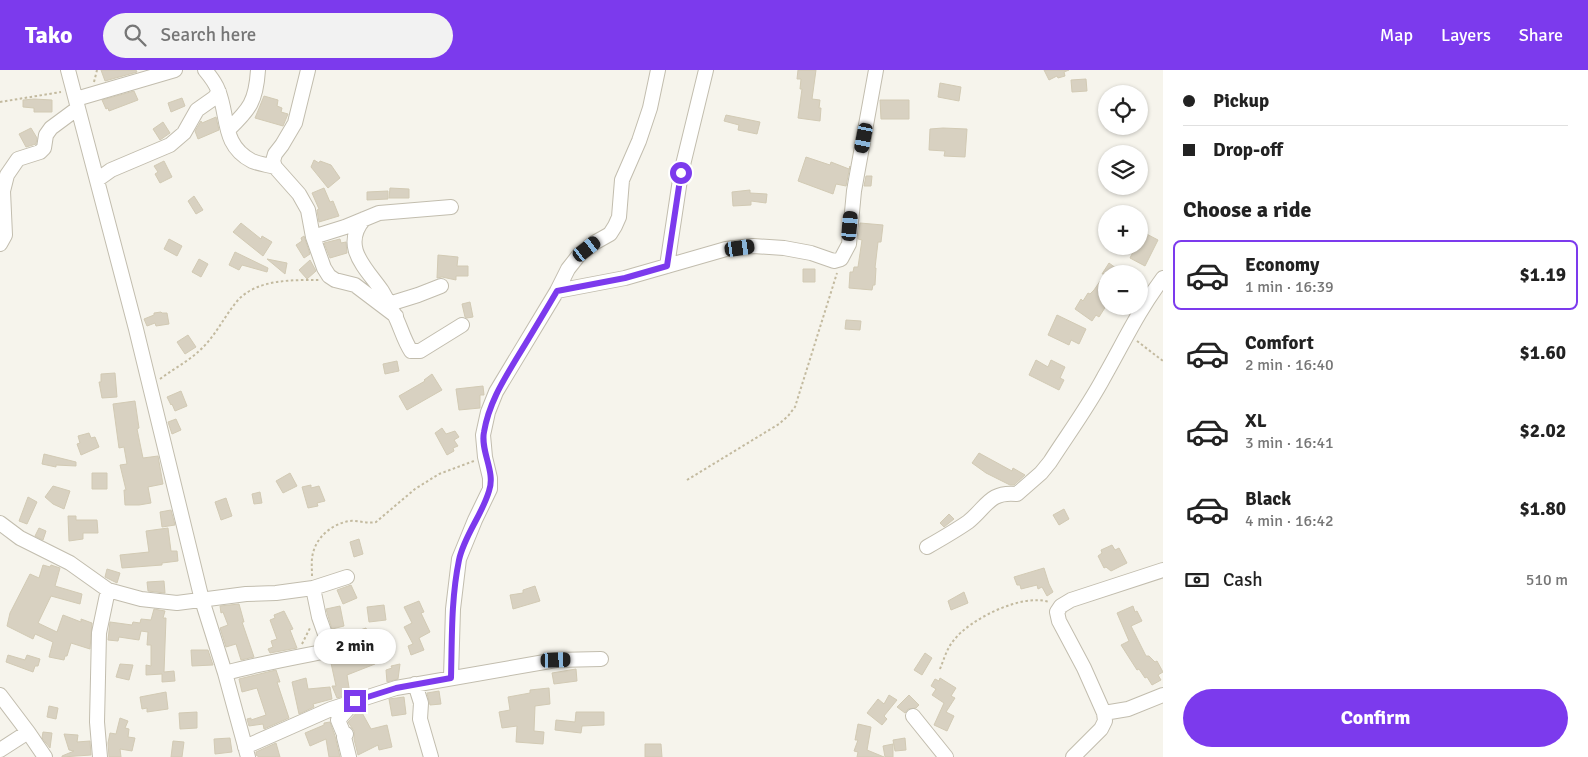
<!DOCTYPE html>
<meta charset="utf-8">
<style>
:root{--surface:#fff;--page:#f2f2f2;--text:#222;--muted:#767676;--line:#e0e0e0;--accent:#7c3aed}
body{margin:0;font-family:Signika,sans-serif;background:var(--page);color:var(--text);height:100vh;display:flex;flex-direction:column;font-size:19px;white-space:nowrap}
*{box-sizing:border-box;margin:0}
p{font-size:16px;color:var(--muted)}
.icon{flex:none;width:28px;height:28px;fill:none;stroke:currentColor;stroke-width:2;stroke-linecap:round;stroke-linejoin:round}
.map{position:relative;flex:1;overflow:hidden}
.side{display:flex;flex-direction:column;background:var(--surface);width:425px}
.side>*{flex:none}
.top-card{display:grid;align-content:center;height:110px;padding:0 20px;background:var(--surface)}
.buttons{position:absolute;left:1098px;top:15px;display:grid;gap:10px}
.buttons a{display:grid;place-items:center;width:50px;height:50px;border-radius:50%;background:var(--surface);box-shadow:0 1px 4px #0004;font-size:25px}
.end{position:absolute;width:22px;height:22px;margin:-11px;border:6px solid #7c3aed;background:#fff;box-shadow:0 0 0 2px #fff}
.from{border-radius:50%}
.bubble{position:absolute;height:35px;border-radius:18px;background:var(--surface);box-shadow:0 1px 4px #0004;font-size:16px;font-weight:700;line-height:35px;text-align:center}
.car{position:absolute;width:15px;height:30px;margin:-15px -8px;border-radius:6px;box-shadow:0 0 4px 1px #0007;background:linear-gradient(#222 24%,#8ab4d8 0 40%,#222 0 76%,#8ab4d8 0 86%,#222 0)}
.top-card b{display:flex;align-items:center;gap:18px;height:48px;font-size:19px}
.top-card b+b{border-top:1px solid var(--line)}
.top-card i{width:12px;height:12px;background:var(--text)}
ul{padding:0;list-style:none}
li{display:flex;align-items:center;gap:15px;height:70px;margin:0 10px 8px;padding:0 10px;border:2px solid transparent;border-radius:8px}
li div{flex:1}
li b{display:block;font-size:19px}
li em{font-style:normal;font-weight:700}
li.current{border-color:var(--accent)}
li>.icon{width:45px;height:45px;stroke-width:1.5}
h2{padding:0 20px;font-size:22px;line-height:60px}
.pay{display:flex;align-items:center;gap:12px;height:55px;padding:0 20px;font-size:19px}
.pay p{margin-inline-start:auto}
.action{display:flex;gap:10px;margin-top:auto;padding:10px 20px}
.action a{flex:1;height:58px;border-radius:30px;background:var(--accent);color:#fff;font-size:20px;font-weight:700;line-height:58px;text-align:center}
header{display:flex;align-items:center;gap:30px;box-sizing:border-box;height:70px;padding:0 25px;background:var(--accent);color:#fff}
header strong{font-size:24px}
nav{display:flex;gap:28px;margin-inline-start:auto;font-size:18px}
.search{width:350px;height:45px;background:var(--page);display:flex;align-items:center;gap:12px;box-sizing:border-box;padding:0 18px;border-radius:28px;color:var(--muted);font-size:19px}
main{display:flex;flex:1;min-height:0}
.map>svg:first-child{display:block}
</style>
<header>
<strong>Tako</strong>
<div class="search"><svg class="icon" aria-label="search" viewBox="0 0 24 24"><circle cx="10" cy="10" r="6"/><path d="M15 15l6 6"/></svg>Search here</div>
<nav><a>Map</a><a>Layers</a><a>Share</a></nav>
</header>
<main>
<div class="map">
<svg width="1163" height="687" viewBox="0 0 1163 687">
<rect width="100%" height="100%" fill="#f6f4ec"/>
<path fill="#d8d1c1" stroke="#d2cab4" d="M101,0H136L137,2L105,11Z
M798,0H816L812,29L820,30L819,38H821L820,51L798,48L802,19H800L801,9H797Z
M1044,0H1069L1064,2L1065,6L1058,8L1057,6L1049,10Z
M1086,9L1087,21L1072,22L1071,10Z
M940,13L961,17L959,31L938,27Z
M134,21L138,30L109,41L108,38L106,39L102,30Z
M264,26L278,30L277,36L282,38L281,42L288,44L283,56L255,48Z
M182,28L185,36L171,42L168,33Z
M34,29L52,30V42H34V38L23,37V30Z
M880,30H909V49H881Z
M726,45L760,52L757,64L738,60L739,55L724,51Z
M216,47L219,60L198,69L195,61L201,51L202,53Z
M163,52L170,63L160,70L153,59Z
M31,58L37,68L36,74L26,77L19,64Z
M943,58L967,59L965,87L944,86L945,81L929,80L930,59Z
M806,87L830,95L831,92L849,99L850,96L846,116L836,114L833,124L798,111Z
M314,90L319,93L320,91L331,95L340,108L328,118L311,97Z
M164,91L172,107L160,113L155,104L158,102L154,96Z
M866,106H872L871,116H864Z
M324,118L330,132L333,131L339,146L319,152L317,140L319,139L312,123Z
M390,118L409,119V128H389Z
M750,120V123L767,124L766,133L751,131V135L733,136L732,122Z
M388,121V129L367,130V122Z
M194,126L203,140L196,144L188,131Z
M241,153L261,169L262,166L272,172L263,186L233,162Z
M860,153L883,155L881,172H878L875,198H876L875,215H873L872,220L849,218L850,202H853L854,197H858L862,170L858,169Z
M1139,160L1158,170L1145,196L1130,188L1136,176H1139Z
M304,166L310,184L304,188L296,175L302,171L301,168Z
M169,169L182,176L177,186L164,179Z
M340,169L341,173L346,172L347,183L330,188L324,173Z
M235,182L268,198L267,202L242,195L239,200L229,195Z
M438,185L458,187L457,196H468V206H456V210L442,207L437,208Z
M199,189L208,194L201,207L192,202Z
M267,189L287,193L285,204Z
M310,190L316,201L307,209L299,200Z
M1109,193L1124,204H1106V236L1099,247L1096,245L1092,251L1075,239L1081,229L1083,231L1088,223L1090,224L1094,220L1105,204H1102Z
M803,199H815V212H803Z
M470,232L473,247L467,248L465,247L462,234Z
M161,242L162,243H167L169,254L156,256L155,253L147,256L144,249L154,245V243Z
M1057,245L1086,259L1079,274L1071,270L1069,275L1048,265Z
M846,250L861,251L860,260L845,259Z
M188,265L196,277L185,284L177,272Z
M1036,290L1048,297L1051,290L1065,297L1060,308L1064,310L1059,320L1029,305Z
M397,291L399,301L385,304L383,294Z
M115,303L117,327L102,328L99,312H101V304Z
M432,304L442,320L407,340L399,326L425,311L424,310Z
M483,316L484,325H480V338L459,340L456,319Z
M181,321L187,336L175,341L172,334L171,335L167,327Z
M135,331L139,358L137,359L143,388L158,386L163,414L148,417L151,433L139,435H125L124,420H126L120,395L127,394L124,377L119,378L113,334Z
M176,349L181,360L172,364L168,352Z
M442,358L446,364L455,361L459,367L454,370L458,376L453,378L454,381L447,385L435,363Z
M89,363L91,368L95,367L99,377L81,385L77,374L80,373L78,366Z
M979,383L1012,401L1013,398L1025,405L1014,415H1010L986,403L972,393Z
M44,384L76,392V396L56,395V397L42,394Z
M92,403H107V419H92Z
M290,403L297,416L283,423L276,411Z
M311,415V418L319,416L325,431L317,433L318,436L308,438L302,417Z
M53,416L70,421L64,439L53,434L45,427Z
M260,422L262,433L254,434L252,424Z
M28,427L37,432L27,454L19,451Z
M226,428L232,446L221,450L215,432Z
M1064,439L1069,449L1059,455L1053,445Z
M171,440L175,455L162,457L160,442Z
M949,444L954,449L944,457L940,453Z
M68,446H76V450H97L98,463H83V469L69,471Z
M39,458L46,461L43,470L35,466Z
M168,458L171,481H177L178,491L162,493V495L122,498L120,485L149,482L146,461Z
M359,469L363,484L354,487L350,472Z
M1112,475L1115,480L1119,478L1127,493L1111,501L1106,497L1104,498L1098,486L1102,483L1101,480Z
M43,495L50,497L51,495L60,498L55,516L82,524L80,534L51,526L38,553L57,562L63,545L81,552V549L92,553L90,579L71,573L67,586H65L64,590L49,587L53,572L35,564L33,569L7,556L10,543L30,504L39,508Z
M1044,498L1049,514L1053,522L1047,526L1042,517L1038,519L1037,515L1021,519L1020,515H1017L1014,507Z
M107,499L120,503L117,513L105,507Z
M164,511L165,523L148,521L147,512Z
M351,515L357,528L343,534L337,520Z
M535,516L540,531L513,539L510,525L523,523V520Z
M964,522L968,533L951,540L948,531Z
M419,531L424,542L421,543L430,562L419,568L424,580L411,585L408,576L413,574L404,557L412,553L404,537Z
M239,534L244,552H242L254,587L241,590L236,574L226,577L220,558L228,555L223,542L221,543L220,536Z
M384,535L386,550L369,552L367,537Z
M340,536L344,556L332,559L326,539Z
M1133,536L1135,542L1137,541L1142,551L1131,556L1146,586H1149L1155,592L1157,591L1163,602L1158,605L1161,610L1152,615L1147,607L1145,608L1139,599L1137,600L1121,575L1129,571L1117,543Z
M154,539L165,541L163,548H166L164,602L174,601L175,611L162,612V604L146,605V595L151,596V575H147L148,562L141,561L139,570L119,567L118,571L108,570L110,552L132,555L133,552L140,553L141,549L151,550Z
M284,541L293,559L290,560L297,578L270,583L268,579L273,577L271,571L277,569L270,550L275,548L274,545Z
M366,558L368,564L349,568L348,564Z
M191,580H208L213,595L192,596Z
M369,581L375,594L347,605L350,624L337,628L332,616H336L331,593L355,587L354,584Z
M925,583L932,588L922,605L914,600Z
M8,585L25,590L27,585L40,589L38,596H35L33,602L6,592Z
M120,594L133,595L129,610L116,607Z
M400,594L398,609L387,612L386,600L392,598L391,596Z
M576,599L577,611L554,614L552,603Z
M276,600L280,612H277L289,648L264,659L263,654L249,656L247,649L251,648V650L266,645L257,618L242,622L239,609Z
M306,608L308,619L330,617L332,629L313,634L314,637L299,644L292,612Z
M940,608L956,618L951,626L955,628L946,642L954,646L947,661L934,655L944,633L932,625L936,619L931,616L935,609L939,611Z
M549,618L550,634L535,636L534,661L544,662L543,674L516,672L517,656L502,658L499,642L510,640L508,627L530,623V620Z
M439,621L441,634L430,635L427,623Z
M166,622L168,639L147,642V638L142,639L140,627Z
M889,625L897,630L884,646L887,649L882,655L867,643L878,629L884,634Z
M909,625L919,635L916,638L908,639L905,643L897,637Z
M404,627L406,644L392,646L389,629Z
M49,636L58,638L56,649L47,647Z
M360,639L371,659L387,655L392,677L379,680L378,675L358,685L354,669V661L348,652Z
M197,642V658L180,659L179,643Z
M576,642H604V655L582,656L581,663L555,660L556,650L575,652Z
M120,648L128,651L125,658L129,659L128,667L135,668L132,681L120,679L121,687H109L108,673L110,663L116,664Z
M330,652L335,666L340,687H329L326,669L310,676L305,663L324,655V653Z
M858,654L871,657L867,680L884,687H857L858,682L854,681L858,670H855Z
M43,662L52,663L50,678L42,668Z
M64,664L78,665L77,672L90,671L91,685L62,687V686L74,681L69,680Z
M230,668L232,682L215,684L214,669Z
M905,668L906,680L895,681L893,670Z
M173,671L184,672L182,687H171Z
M276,673L280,687H259L256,685V682Z
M645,674H661L662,687H645Z
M893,674V687H885L883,676Z"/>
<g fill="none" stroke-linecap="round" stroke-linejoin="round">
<defs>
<path id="minor" d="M68,0L136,259L202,530L225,603L248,687
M205,0C210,6 215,12 218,20C229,46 221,75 252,91C259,94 268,95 275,97
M308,0L295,53L282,75L275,84L273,91L275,97L299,124L308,140L313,167L324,198L329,206L335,210L355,215L396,246
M76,29L175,0
M228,60C250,39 256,31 258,0
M97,110L111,100L170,75L184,63L197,40L214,28L219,22
M364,149C340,177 367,199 382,221C386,228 390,235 393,242C400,254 403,269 411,281H420L462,255
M313,167L345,157L379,143L451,137
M0,174L5,165L3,121L7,105L18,89L40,82L44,78L46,65L51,58L78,38
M667,196L681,103L706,0
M557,221L625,208L726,179L753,176L784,178L811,183L834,191L841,189L849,174L854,121L876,0
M389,234L418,225L441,216
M0,453L20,468L70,493L108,520L141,529L177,533L246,524L276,523L313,518L347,507
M927,477C941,469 955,461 968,452C987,437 989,421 1017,424L1041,403L1050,392C1068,364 1088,337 1104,307C1124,272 1138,241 1163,208
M313,518L319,547L331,581
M225,603C273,590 322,583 370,572
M451,607L453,539L459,489L475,450L490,419V408L485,387L483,365L488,342L496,322L557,221L568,199L579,185L594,173L610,164L615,156L619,147L622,110L639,71L650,38L658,0
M415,614L421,633L420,649L431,687
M0,625L28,662L45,687
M1104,643L1128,639L1163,625
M913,646L946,687
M245,677L331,639L396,618L556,590L601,589
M0,680L28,662
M100,687L97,652L99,563L108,520
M349,687L344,667L346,664L343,662L338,650L353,633
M1073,687L1101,659L1105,651L1104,643L1084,598L1059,551L1057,542L1061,536L1071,530L1163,500"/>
</defs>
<use href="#minor" stroke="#c2bdae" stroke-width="16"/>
<path stroke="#c3ba9f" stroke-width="2" stroke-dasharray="2.5 2.5" stroke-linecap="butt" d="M94,12L97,0
M0,32L61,22
M1137,271L1163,291
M160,309C176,297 193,289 206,274C218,261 226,244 238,230C258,209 292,210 319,210
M687,410L779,354L788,346L795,337L837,203
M312,506C312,498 311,490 313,483C317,466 333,454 349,451C358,450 367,454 376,452L415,419L439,404L474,391
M302,574L310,558
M940,599C944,589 947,578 954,570C970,549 1022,523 1049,532"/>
<use href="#minor" stroke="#fff" stroke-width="14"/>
</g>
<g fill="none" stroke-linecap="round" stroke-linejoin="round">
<path stroke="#7c3aed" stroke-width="6" d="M355,631L396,618L451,608C452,569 451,529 459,490C464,466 482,445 489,421C496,402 480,381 484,362C489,333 503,311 518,286C531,265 544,243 557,221L625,208L667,196L681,103"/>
</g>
</svg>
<div class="buttons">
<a><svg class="icon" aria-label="locate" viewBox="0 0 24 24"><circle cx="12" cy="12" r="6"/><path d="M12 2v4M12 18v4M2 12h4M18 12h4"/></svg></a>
<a><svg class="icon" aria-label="layers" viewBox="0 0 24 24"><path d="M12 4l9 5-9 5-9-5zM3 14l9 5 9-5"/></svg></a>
<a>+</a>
<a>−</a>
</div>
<i class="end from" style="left:681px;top:103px"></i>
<i class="end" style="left:355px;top:631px"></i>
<div class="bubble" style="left:314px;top:559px;width:82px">2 min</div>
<i class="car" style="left:864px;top:68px;rotate:191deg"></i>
<i class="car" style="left:850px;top:156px;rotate:5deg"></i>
<i class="car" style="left:740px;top:178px;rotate:82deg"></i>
<i class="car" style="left:587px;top:179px;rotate:52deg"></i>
<i class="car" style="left:556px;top:590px;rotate:88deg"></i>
</div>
<section class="side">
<div class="top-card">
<b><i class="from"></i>Pickup</b>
<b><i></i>Drop-off</b>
</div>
<h2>Choose a ride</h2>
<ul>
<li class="current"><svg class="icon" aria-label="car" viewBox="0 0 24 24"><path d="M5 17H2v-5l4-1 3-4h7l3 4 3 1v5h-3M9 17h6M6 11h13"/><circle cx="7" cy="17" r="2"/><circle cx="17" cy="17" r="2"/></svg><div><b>Economy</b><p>1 min · 16:39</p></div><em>$1.19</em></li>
<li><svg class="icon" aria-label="car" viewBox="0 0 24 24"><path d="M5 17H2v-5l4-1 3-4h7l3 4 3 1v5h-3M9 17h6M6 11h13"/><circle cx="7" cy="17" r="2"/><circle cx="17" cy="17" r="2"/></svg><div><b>Comfort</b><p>2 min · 16:40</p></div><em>$1.60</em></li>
<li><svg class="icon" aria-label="car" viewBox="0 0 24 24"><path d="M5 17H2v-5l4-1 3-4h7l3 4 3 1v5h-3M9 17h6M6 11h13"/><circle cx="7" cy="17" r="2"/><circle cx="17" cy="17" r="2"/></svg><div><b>XL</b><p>3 min · 16:41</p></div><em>$2.02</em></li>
<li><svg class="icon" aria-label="car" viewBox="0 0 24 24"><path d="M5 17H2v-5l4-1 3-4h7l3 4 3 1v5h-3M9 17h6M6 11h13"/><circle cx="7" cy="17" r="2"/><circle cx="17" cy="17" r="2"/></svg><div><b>Black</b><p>4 min · 16:42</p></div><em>$1.80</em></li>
</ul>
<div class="pay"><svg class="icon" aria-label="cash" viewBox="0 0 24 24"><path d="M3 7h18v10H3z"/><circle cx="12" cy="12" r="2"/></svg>Cash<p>510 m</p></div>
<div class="action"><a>Confirm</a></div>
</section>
</main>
